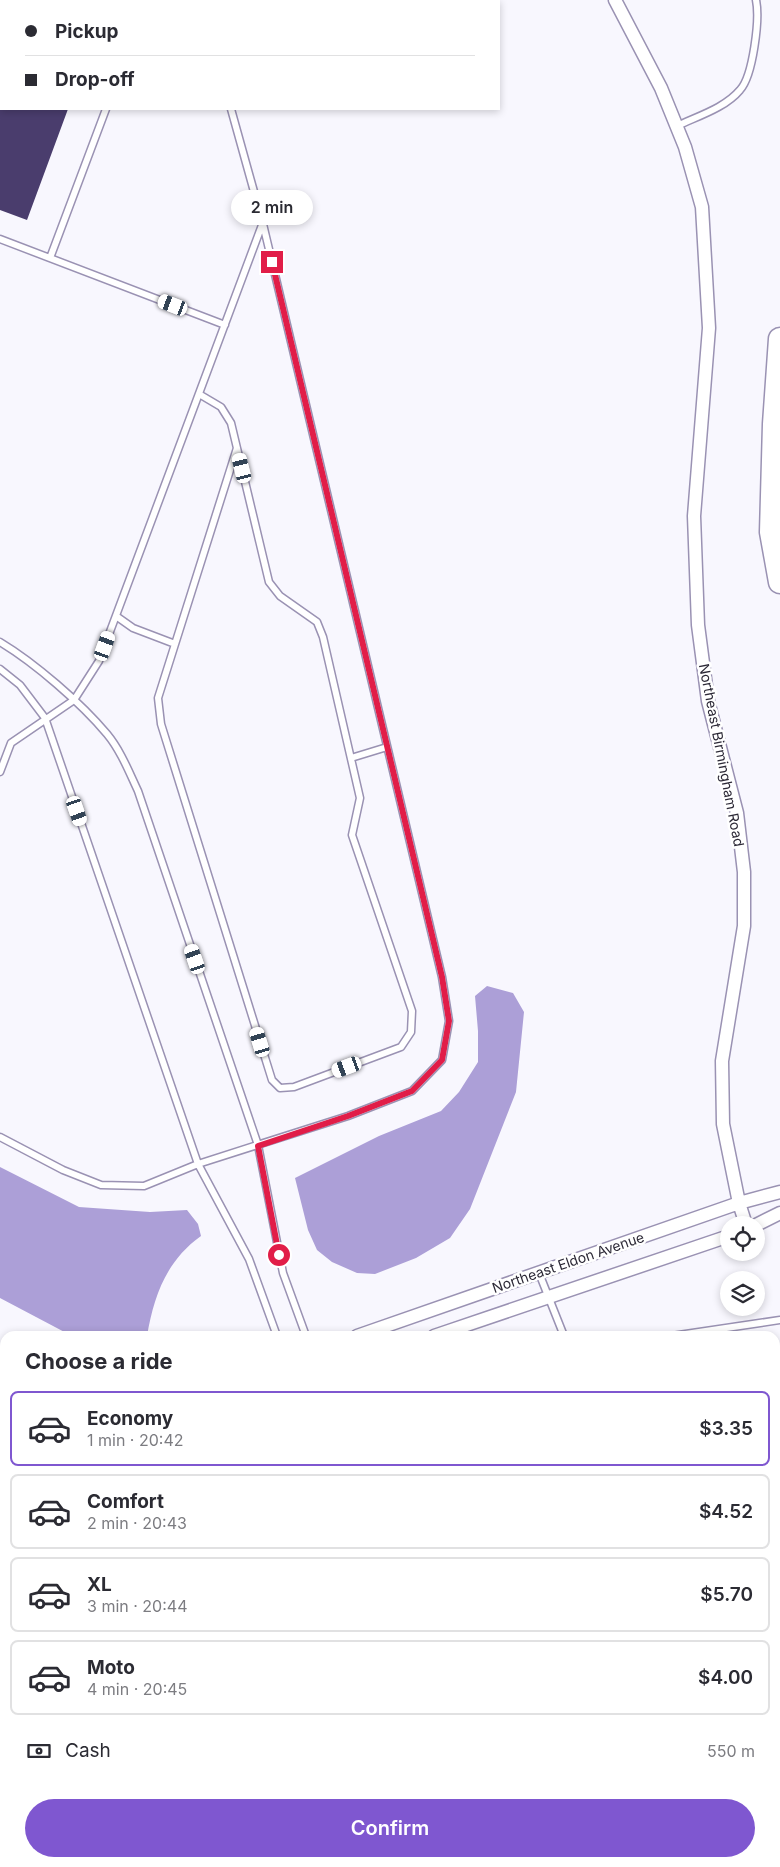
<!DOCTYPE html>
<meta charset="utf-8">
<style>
:root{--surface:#fff;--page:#f7f7f7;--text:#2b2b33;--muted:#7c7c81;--line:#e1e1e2;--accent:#7f57d0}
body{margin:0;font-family:Inter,sans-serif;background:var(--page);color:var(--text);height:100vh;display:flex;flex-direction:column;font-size:19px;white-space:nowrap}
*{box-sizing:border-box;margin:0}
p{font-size:16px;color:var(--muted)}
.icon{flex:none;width:28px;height:28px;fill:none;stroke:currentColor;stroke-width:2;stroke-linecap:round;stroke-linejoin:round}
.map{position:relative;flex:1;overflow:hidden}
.side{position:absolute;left:0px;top:1331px;width:780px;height:536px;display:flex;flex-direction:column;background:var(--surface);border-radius:15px 15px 0 0;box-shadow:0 2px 8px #0003}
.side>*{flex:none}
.banner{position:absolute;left:0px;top:0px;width:500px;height:110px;box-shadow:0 2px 8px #0003;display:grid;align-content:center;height:110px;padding:0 25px;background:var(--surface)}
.buttons{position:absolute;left:720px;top:1216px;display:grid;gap:10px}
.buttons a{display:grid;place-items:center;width:45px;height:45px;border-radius:50%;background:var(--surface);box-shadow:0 2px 8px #0003;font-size:25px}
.end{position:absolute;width:22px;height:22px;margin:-11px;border:6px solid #e11d48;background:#fff;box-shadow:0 0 0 2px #fff}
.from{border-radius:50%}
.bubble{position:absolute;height:35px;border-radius:18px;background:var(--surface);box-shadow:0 2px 8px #0003;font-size:16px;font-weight:600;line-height:35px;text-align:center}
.car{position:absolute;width:15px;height:30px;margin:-15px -8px;border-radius:6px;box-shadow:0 0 4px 1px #0007;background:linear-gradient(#fff 24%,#345 0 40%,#fff 0 76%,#345 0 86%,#fff 0)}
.banner b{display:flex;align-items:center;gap:18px;height:48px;font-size:19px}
.banner b+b{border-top:1px solid var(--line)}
.banner i{width:12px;height:12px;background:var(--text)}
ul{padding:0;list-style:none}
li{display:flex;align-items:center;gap:15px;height:75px;margin:0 10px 8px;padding:0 15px;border:2px solid var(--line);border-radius:8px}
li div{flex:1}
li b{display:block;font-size:19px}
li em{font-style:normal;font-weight:600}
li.on{border-color:var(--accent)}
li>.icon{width:45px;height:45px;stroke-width:1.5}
h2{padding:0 25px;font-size:22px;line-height:60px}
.pay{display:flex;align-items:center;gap:12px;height:55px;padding:0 25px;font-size:19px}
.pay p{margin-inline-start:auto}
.button{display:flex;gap:10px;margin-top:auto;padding:10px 25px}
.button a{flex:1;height:58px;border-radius:30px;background:var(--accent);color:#fff;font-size:20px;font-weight:600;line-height:58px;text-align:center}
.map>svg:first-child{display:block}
</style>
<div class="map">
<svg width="780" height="1867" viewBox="0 0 780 1867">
<rect width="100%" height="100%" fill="#f8f7fe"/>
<path fill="#ac9fd7" d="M487,986L513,993L524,1012L516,1092L470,1209L450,1238L416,1258L375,1274L357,1273L332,1262L317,1250L308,1230L295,1178L379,1136L441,1111L459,1092L478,1062V1031L475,996Z
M0,1167L79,1207L150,1212L187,1210L198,1224L201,1236C166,1261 154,1296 147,1336H72L0,1298Z"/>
<path fill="#4a3d6d" d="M0,109H68L27,220L0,210Z
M780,1391V1494L775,1496V1392Z
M780,1650V1693L775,1690V1660Z"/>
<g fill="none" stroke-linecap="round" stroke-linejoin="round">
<defs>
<path id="lane" d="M204,0L205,1
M677,126C698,116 725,108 740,90C753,76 760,19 756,0
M0,239L225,325
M50,258L106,109
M199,394L221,407L231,423L269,582L280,596L317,622L323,637L360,798L352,835L412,1011L411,1032L401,1047L294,1087L280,1088L272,1080L161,724L158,698L237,448
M116,616L133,628L175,644
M0,642C35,663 81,703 107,734C121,751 129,772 138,791L258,1145L283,1273L306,1336
M0,669L20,685L45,718L198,1164L249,1259L277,1336
M351,758L387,747
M0,772L11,743L74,700L99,661L262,225
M0,1137L63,1170L101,1185L144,1186L198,1164L348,1116L412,1091L442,1060L449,1021L442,977L263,224L231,109
M539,1273L564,1336
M672,1336L780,1320
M775,1600L780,1602
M775,1759L780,1762"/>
<path id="street" d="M615,0L661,88L685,147L702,207L709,328L694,516L698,625L708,701L737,813L744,872V926L722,1061L723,1124L739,1203L746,1225
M756,1225L780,1213
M357,1336L739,1203L780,1192
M434,1336L729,1236
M0,1536L5,1527"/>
<path id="highway" d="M780,339L774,424L771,532L780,582"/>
</defs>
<use href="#lane" stroke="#9a92b3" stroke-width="9"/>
<use href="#street" stroke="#9a92b3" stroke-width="15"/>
<use href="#highway" stroke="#9a92b3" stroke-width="25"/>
<use href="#lane" stroke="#fff" stroke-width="6"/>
<use href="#street" stroke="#fff" stroke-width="12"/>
<use href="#highway" stroke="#fff" stroke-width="22"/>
<defs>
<path id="rail" d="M0,1529L5,1532
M0,1538L5,1540
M646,1862L655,1867
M670,1862L679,1867"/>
</defs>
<use href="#rail" stroke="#77747f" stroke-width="5.5"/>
<use href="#rail" stroke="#fff" stroke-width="4" stroke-dasharray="11" stroke-linecap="butt"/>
</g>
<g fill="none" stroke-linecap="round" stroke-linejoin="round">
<path stroke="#e11d48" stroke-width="6" d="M272,262L442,977L449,1021L442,1060L412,1091L348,1116L258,1146L279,1255"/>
</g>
<g text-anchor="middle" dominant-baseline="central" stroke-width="5" stroke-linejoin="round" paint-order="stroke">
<g font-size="14" fill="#2c2936" stroke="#fff">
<text transform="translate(722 755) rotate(79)">Northeast Birmingham Road</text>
<text transform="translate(568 1262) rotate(-19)">Northeast Eldon Avenue</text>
</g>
</g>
</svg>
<div class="buttons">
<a><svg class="icon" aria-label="locate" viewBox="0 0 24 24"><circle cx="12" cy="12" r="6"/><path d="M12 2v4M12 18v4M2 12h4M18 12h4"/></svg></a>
<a><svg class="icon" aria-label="layers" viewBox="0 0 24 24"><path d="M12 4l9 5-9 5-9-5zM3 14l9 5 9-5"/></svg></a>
</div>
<i class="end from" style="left:279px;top:1255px"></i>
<i class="end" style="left:272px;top:262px"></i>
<div class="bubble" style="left:231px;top:190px;width:82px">2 min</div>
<i class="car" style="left:173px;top:305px;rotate:291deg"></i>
<i class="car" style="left:242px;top:468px;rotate:346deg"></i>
<i class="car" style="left:105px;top:646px;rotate:20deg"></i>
<i class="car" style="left:77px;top:811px;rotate:161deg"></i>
<i class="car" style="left:195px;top:959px;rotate:341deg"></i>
<i class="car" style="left:260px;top:1042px;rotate:343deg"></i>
<i class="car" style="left:347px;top:1067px;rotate:250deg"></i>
<div class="banner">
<b><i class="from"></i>Pickup</b>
<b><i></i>Drop-off</b>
</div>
<section class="side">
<h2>Choose a ride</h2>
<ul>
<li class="on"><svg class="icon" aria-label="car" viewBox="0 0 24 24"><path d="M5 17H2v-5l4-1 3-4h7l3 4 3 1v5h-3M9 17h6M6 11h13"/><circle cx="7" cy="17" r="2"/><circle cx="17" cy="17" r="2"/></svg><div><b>Economy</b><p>1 min · 20:42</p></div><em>$3.35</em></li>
<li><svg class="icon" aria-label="car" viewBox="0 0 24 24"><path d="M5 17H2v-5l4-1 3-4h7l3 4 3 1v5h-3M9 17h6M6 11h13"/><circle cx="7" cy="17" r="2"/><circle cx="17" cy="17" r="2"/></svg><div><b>Comfort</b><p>2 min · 20:43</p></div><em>$4.52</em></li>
<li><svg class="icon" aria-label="car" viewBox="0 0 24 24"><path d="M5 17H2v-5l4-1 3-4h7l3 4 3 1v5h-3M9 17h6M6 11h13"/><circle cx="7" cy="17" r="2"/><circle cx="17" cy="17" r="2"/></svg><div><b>XL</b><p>3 min · 20:44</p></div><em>$5.70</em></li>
<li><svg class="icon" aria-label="car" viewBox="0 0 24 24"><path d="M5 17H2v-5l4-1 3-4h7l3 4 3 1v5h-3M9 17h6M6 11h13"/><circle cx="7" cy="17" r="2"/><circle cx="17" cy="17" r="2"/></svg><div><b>Moto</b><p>4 min · 20:45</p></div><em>$4.00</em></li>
</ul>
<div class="pay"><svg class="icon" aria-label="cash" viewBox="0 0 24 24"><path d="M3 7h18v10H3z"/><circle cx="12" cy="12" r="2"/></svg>Cash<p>550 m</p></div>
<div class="button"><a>Confirm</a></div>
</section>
</div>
